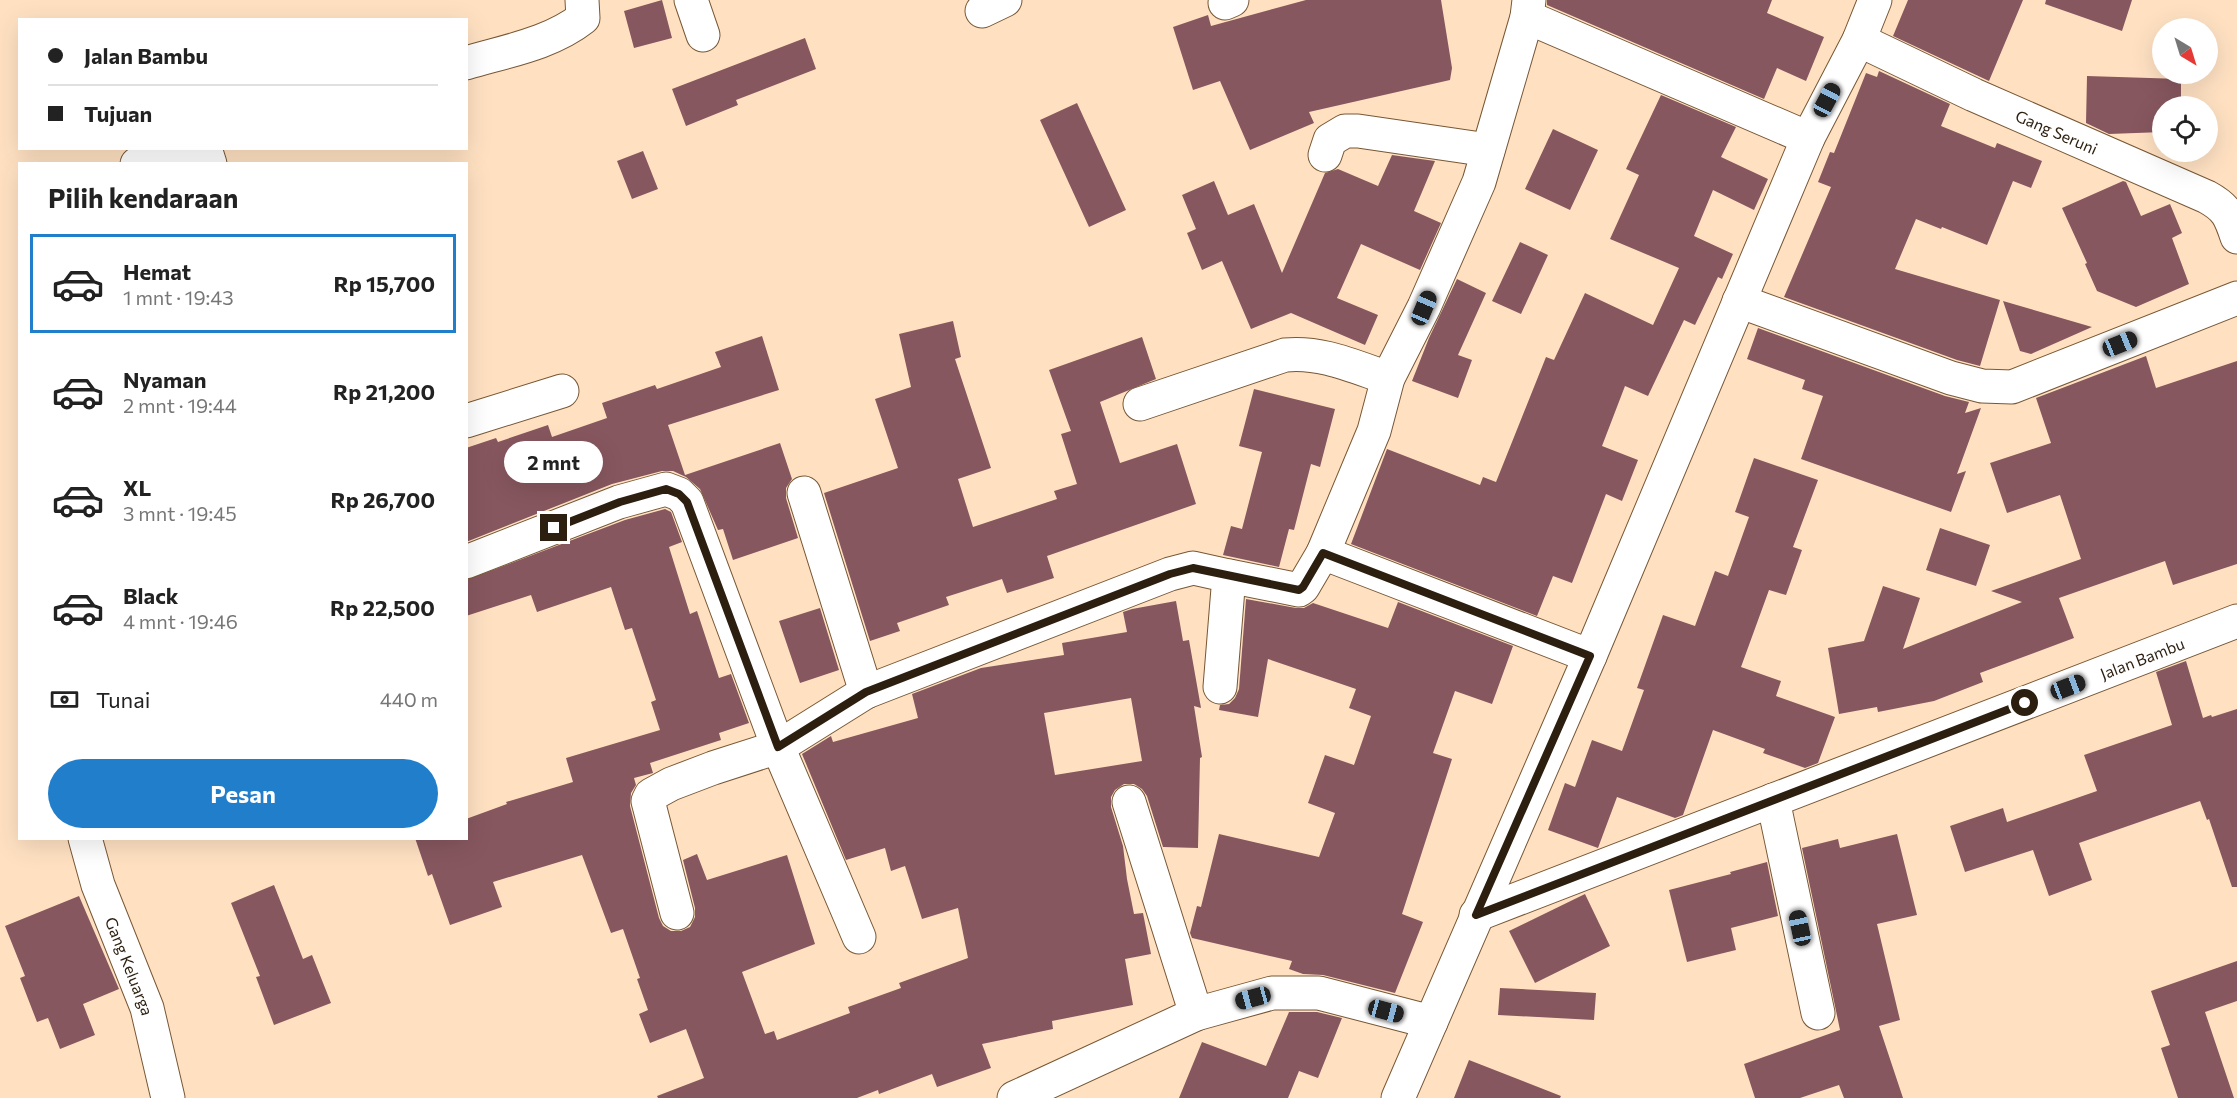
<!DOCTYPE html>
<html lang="id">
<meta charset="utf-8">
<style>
:root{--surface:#fff;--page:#f2f2f2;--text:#222;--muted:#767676;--line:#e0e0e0;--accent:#217ecb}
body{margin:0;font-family:Commissioner,sans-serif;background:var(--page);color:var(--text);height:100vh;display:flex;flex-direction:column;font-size:22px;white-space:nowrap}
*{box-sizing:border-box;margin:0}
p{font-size:20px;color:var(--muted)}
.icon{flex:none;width:33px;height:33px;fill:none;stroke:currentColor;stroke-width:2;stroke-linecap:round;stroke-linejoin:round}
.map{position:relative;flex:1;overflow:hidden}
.details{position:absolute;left:18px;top:162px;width:450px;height:678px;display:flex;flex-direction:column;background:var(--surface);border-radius:0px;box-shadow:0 6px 24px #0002}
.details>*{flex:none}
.hud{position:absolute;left:18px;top:18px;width:450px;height:132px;border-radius:0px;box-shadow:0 6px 24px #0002;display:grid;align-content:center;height:132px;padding:0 30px;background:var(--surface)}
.needle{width:39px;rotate:142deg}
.controls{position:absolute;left:2152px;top:18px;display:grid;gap:12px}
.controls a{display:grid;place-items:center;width:66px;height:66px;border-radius:50%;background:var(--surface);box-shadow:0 6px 24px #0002;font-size:30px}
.end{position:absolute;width:27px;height:27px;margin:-14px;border:8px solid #2c1f10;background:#fff;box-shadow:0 0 0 3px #fff}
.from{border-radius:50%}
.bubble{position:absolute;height:42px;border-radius:21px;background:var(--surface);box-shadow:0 6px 24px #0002;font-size:20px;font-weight:700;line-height:42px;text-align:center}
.car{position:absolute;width:18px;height:36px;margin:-18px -9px;border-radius:8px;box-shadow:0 0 4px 2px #0007;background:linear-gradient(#222 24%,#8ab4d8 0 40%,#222 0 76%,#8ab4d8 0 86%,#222 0)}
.hud b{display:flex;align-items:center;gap:21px;height:57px;font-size:22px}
.hud b+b{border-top:2px solid var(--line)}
.hud i{width:15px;height:15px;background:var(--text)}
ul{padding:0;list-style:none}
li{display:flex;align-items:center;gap:18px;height:99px;margin:0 12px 9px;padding:0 18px;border:3px solid transparent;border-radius:0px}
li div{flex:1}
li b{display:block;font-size:22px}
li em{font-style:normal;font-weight:700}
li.active{border-color:var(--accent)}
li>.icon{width:54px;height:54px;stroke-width:1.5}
h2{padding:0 30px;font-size:27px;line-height:72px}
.pay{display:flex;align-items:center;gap:15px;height:66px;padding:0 30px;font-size:22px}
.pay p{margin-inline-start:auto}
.action{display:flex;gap:12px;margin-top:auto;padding:12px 30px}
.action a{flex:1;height:69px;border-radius:36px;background:var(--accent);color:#fff;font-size:24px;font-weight:700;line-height:69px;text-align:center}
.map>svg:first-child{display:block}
</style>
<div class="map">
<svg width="2237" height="1098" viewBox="0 0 2237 1098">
<rect width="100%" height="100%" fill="#ffe1c2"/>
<path fill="#87575f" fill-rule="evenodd" d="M662,0L672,38L634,48L624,11Z
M1306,0H1441L1452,68L1450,80L1309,112L1314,123L1250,150L1220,81L1193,90L1173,27L1208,15L1211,26Z
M1547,0H1772L1767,13L1824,37L1806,81L1777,68L1764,99L1547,5Z
M1908,0H2023L1989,81L1893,36Z
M2046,0H2132L2122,31L2045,4Z
M805,38L816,69L736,100L738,105L686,126L672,89Z
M1879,71L1950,104L1941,126L1995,148L1997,143L2042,161L2031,188L2013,181L1987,245L1942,227L1941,229L1916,219L1895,269L2000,300L1980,366L1957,360L1784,297L1831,187L1818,182L1830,152L1834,153L1866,73L1877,77Z
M2087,76L2181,79V106H2163V132L2109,134L2086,123Z
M1661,95L1736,127L1721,157L1768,179L1754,210L1713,190L1694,236L1733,254L1722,279L1718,277L1695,325L1684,320L1648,396L1625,386L1602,446L1638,460L1622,501L1606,494L1572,583L1553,576L1537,616L1351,544L1387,449L1480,485L1483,477L1496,482L1546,357L1554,360L1585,293L1653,325L1679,268L1610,239L1639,175L1626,169Z
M1077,103L1126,210L1089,227L1040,120Z
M1553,129L1598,150L1570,210L1525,189Z
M643,151L658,189L632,199L617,161Z
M1392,155L1435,161L1414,211L1441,223L1420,270L1361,244L1337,298L1378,315L1365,345L1291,313L1251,329L1222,261L1202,270L1187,233L1196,229L1182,195L1214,181L1228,215L1254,204L1282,273L1325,173L1338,169L1378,186Z
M2123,181L2126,182L2141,216L2170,204L2182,233L2172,238L2189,284L2136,307L2097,291L2085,264L2087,263L2062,208Z
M1520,242L1548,255L1521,314L1492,301Z
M1457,279L1486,293L1458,355L1472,360L1458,398L1412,381L1429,338Z
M2003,301L2092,327L2031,354L2020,351Z
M953,321L961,357L955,359L991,468L958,479L973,527L1057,499L1054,491L1077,484L1061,434L1071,431L1049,370L1142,337L1156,379L1100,402L1120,463L1177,444L1196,504L1047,556L1054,578L1007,593L1002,579L946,597L949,605L897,623L900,631L870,641L824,493L898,468L875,399L911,387L899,334Z
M1758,328L1945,396L1969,402L1965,413L1981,408L1957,474L1966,471L1951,512L1801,459L1823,396L1802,389L1805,380L1747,359Z
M762,336L779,390L668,425L685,475L780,443L792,479L786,488V498L798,538L733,560L723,529L718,530L700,489L686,477L673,471H662L612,484L466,542V448L496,438L498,442L548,425L552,437L607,418L602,403L655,385L657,389L721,367L715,352Z
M2146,356L2156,388L2237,361V564L2173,585L2165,561L2059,598L2074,638L1980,673L1983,682L1934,701L1878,712L1877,707L1839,714L1828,648L1864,641L1883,586L1920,598L1903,649L2022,602L1991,591L2081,559L2060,495L2007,513L1990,463L2051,443L2036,398Z
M1254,389L1335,409L1320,467L1311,464L1294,530L1289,529L1279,567L1223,555L1231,526L1242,529L1262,452L1239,446Z
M1754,458L1818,480L1793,547L1802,550L1786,595L1769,590L1741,667L1781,681L1776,696L1835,717L1818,763L1805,768L1763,753L1765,749L1713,730L1683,815L1675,818L1617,797L1598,848L1548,830L1565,783L1575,787L1592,740L1622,751L1644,690L1637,688L1663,615L1695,626L1715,571L1728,576L1749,517L1735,512Z
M665,509L671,512L682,542L669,547L690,614L697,611L719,678L731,674L749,723L719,733L721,740L650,763L653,773L634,778L636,785L631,793L630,806L659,918L663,926L671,931H681L690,927L695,917V908L683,860L697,854L707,880L787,855L815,944L742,972L765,1034L774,1031L777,1040L850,1013L848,1007L901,988L899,983L968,958L958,908L922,919L905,866L891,871L885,848L846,860L802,754L831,736L833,742L918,718L912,694L981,668L1064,655L1062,643L1127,632L1123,612L1132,609L1176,601L1183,641L1189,640L1201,708L1194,706L1202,757L1200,758L1198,848L1163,847L1147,796L1142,789L1134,784H1124L1115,790L1111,797V807L1123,846L1127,879L1134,914L1143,913L1151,954L1125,959L1133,1005L1052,1021L1053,1029L982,1044L991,1068L937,1087L932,1074L879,1094L878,1090L857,1098H658L657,1096L704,1078L686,1029L650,1043L639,1014L648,1010L637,979L640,978L623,929L611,933L582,855L493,882L502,907L450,925L432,874L428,876L415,838H466V819L507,804L506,802L573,782L566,758L660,730L651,702L656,700L632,628L625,630L611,587L537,612L531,595L466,616V580L625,520ZM1131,698L1142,761L1055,775L1044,713Z
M1940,528L1990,545L1976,586L1926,570Z
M1246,599L1296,608H1304L1313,603L1388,628L1398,602L1513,646L1492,704L1455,691L1433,753L1452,759L1402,914L1423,922L1395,993L1323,975L1303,974L1289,969L1292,961L1192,938L1190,933L1197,906L1201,907L1219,834L1319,857L1335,813L1308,803L1325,755L1354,765L1371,716L1349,708L1356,689L1268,659L1258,717L1219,710L1220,705L1229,704L1235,698L1239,689Z
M820,608L839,670L800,683L779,621Z
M2186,661L2203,718L2211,715L2212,717L2237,709V887H2232L2209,819L2207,820L2200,801L2079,843L2092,880L2049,896L2033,850L1965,872L1950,826L2003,808L2007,822L2097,791L2084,755L2172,725L2156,672Z
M1897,834L1917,915L1877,924L1900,1020L1879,1026L1903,1098H1844L1839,1085L1800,1098H1755L1744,1064L1840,1030L1802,848L1838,839L1840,848Z
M1767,862L1778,916L1731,928L1736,950L1687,962L1669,890L1731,874L1730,872Z
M274,885L303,959L312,955L331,1003L274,1025L256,977L260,976L231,903Z
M1585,894L1610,946L1535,983L1509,931Z
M79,896L119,989L83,1004L95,1035L60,1049L48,1018L37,1022L20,978L25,976L5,926Z
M2237,961V1001L2205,1012L2234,1098H2178L2161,1048L2170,1045L2151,991Z
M1500,988L1596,993L1594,1020L1498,1015Z
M1289,1012H1317L1342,1018L1318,1078L1299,1071L1288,1098H1179L1202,1042L1266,1066Z
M1469,1060L1561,1096L1560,1098H1454Z"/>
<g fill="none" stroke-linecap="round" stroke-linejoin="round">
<defs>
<g id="minor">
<path d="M691,0L703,35"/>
<path d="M1225,3L1232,0"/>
<path d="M982,11L1005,0"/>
<path d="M1527,17L1808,138"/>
<path id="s1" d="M1859,40L1974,95L2207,197C2227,208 2230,216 2237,237"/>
<path d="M466,63C506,51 550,44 583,18L582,0"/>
<path d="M205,148L210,164"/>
<path d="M1325,155L1330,140L1345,131H1358L1488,150"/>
<path d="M137,164L186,148"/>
<path d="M1739,301L1951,378L1982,386L2012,387L2237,298"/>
<path d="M1140,404L1285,355C1321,351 1355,367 1388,378"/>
<path d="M466,421L562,391"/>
<path d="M804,493L866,692"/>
<path d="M1323,553L1590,656"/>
<path d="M466,562L619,502L666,489L679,494L687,502L778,747L859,937"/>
<path d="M1229,576L1299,590L1303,587L1323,553L1374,431L1388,378L1424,307L1479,182L1527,17L1529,0"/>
<path d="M1773,800L1818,1013"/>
<path d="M1129,802L1196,1014"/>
<path id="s2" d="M85,838L98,885L147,1008L168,1098"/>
<path d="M677,913L648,801L651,795L671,784L713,768L778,747L866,692L1170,574L1193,568L1229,576L1220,687"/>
<path id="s3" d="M1476,915L2237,621"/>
<path d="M1014,1098L1196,1014L1272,993H1319L1431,1022"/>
</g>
<path id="major" d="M1398,1098L1590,656L1808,138L1859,40L1875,0"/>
</defs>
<use href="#minor" stroke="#775734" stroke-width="35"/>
<use href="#major" stroke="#775734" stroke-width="35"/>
<use href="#minor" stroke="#fff" stroke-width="33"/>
<use href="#major" stroke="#fff" stroke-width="33"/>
</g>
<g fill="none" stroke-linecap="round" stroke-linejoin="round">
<path stroke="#2c1f10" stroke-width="8" d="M554,528L620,502L666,489L679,494L687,502L778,747L866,692L1170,574L1193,568L1299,590L1303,587L1323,553L1590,656L1476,915L2025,703"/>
</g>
<g text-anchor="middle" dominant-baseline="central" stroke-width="6" stroke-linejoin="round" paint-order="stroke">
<g font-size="16" fill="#2c1f10" stroke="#faf3eb">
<text stroke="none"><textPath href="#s1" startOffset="218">Gang Seruni</textPath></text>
<text stroke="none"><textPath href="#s3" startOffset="714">Jalan Bambu</textPath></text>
<text stroke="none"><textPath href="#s2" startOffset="136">Gang Keluarga</textPath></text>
</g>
</g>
</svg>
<div class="controls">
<a><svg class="needle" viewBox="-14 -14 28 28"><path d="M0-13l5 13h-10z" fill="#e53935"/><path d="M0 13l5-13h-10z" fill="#767676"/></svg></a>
<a><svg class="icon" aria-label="locate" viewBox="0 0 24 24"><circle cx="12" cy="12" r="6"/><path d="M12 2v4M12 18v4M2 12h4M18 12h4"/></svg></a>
</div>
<i class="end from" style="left:2025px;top:703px"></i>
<i class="end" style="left:554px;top:528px"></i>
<div class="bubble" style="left:504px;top:441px;width:99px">2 mnt</div>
<i class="car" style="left:1827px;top:100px;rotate:28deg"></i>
<i class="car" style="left:1424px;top:308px;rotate:23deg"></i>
<i class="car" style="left:2120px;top:344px;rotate:68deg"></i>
<i class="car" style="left:2068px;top:687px;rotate:69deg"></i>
<i class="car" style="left:1800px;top:928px;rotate:348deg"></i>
<i class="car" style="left:1253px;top:998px;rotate:255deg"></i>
<i class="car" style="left:1386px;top:1011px;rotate:105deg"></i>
<div class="hud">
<b><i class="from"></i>Jalan Bambu</b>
<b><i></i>Tujuan</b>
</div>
<section class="details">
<h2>Pilih kendaraan</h2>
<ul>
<li class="active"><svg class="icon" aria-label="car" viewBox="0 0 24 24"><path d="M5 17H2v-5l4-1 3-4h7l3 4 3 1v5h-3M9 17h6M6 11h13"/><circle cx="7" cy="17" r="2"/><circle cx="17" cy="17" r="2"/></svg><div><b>Hemat</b><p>1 mnt · 19:43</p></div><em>Rp 15,700</em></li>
<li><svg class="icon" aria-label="car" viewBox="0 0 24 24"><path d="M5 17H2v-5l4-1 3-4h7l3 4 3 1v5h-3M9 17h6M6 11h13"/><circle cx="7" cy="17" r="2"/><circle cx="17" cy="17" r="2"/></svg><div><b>Nyaman</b><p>2 mnt · 19:44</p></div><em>Rp 21,200</em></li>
<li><svg class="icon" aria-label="car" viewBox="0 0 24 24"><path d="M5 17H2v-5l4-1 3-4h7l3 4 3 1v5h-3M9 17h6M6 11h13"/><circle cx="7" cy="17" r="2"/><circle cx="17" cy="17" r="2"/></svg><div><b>XL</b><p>3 mnt · 19:45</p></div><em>Rp 26,700</em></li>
<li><svg class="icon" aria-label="car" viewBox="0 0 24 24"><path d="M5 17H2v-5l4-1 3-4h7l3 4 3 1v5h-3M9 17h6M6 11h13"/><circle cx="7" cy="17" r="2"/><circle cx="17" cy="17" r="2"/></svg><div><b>Black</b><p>4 mnt · 19:46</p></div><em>Rp 22,500</em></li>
</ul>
<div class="pay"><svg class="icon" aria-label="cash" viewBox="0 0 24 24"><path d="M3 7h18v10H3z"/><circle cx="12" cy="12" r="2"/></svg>Tunai<p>440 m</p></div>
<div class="action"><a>Pesan</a></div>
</section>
</div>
